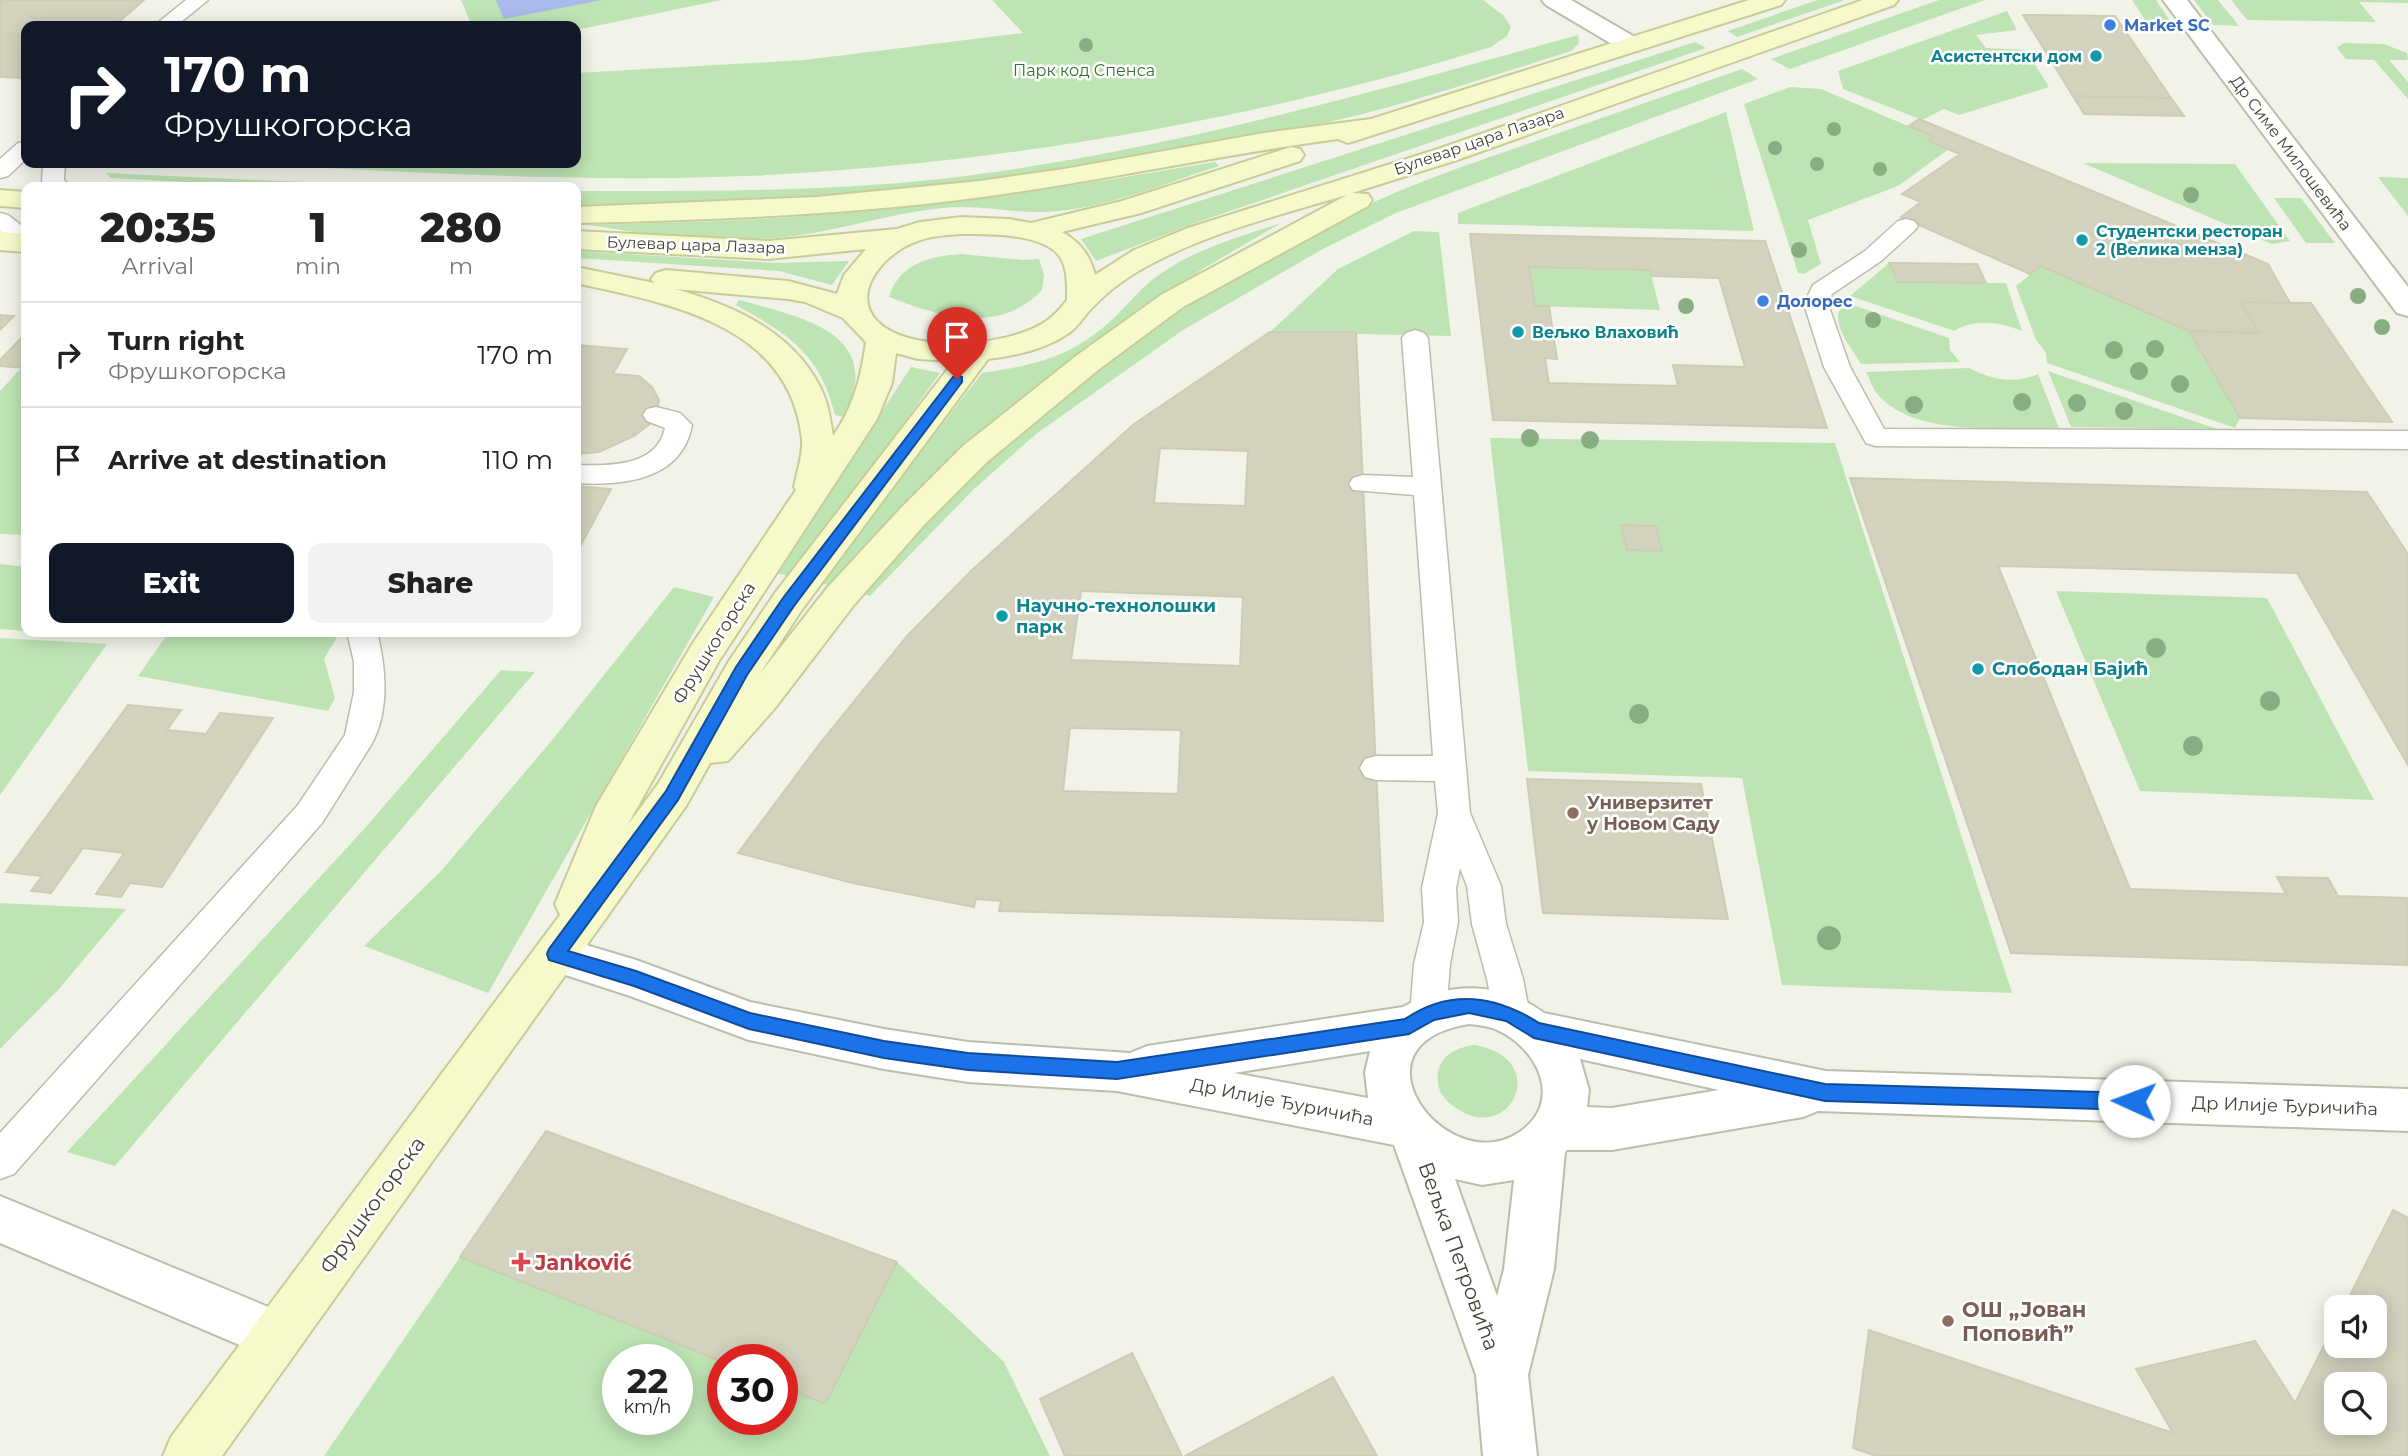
<!DOCTYPE html>
<meta charset="utf-8">
<style>
body{margin:0;font-family:Montserrat,sans-serif;background:#f2f2f2;color:#222;height:100vh;display:flex;flex-direction:column;font-size:26px;white-space:nowrap}
*{box-sizing:border-box;margin:0}
p{font-size:23px;color:#767676}
.icon{flex:none;width:38px;height:38px;fill:none;stroke:currentColor;stroke-width:2;stroke-linecap:round;stroke-linejoin:round}
.map{position:relative;flex:1;overflow:hidden}
.sheet{position:absolute;left:21px;top:182px;width:560px;height:455px;display:flex;flex-direction:column;background:#fff;border-radius:14px;box-shadow:0 4px 18px #0003}
.sheet>*{flex:none}
.top-card{position:absolute;left:21px;top:21px;width:560px;height:147px;border-radius:14px;box-shadow:0 4px 18px #0003;background:#111827;color:#fff;overflow:hidden}
.fabs{position:absolute;left:2324px;top:1295px;display:grid;gap:14px}
.fabs a{display:grid;place-items:center;width:63px;height:63px;border-radius:14px;background:#fff;box-shadow:0 4px 18px #0003;font-size:35px}
.speed{position:absolute;left:602px;top:1344px;display:flex;gap:14px;font-size:35px;font-weight:700;text-align:center}
.speed>*{display:grid;place-content:center;width:91px;height:91px;border-radius:50%;background:#fff;box-shadow:0 4px 18px #0003;line-height:1}
.speed small{font-size:18px;font-weight:400}
.speed .limit{border:10px solid #d22;background:#fff;color:#111}
.pin{position:absolute;display:grid;place-items:center;width:60px;height:60px;color:#fff;margin:-72px -30px;border-radius:50% 50% 50% 0;rotate:-45deg;box-shadow:0 0 7px #0007}
.pin .icon{rotate:45deg}
.me{position:absolute;width:77px;margin:-38px;rotate:272deg;stroke-linejoin:round;filter:drop-shadow(0 0 5px #0008)}
.turn{display:flex;align-items:center;gap:24px;height:147px;padding:0 28px;font-size:32px}
.turn .icon{width:91px;height:91px;stroke-width:2.5}
.turn b{display:block;font-size:49px;line-height:60px}
.eta{display:flex;justify-content:space-evenly;align-items:center;height:119px;text-align:center}
.eta b{font-size:42px;font-weight:800;line-height:49px}
.cta{display:flex;gap:14px;margin-top:auto;padding:14px 28px}
.cta a{flex:1;height:80px;border-radius:14px;background:#111827;color:#fff;font-size:28px;font-weight:800;line-height:80px;text-align:center}
.cta a+a{background:#f2f2f2;color:#222}
ul{padding:0;list-style:none}
li{display:flex;align-items:center;gap:21px;height:105px;padding:0 28px;border-top:2px solid #e0e0e0}
li div{flex:1}
li b{display:block;font-size:26px}
li em{font-style:normal}
.map>svg:first-child{display:block}
.green{fill:#bee4b4;fill-rule:evenodd}
.water{fill:#a9baeb}
.building{fill:#d3d2be;stroke:#ceccb2;stroke-width:2;fill-rule:evenodd}
.lines{fill:none;stroke-linecap:round;stroke-linejoin:round}
.lane-casing{stroke:#bdbdab;stroke-width:3}
.street-casing{stroke:#bdbdab;stroke-width:4}
.secondary-casing{stroke:#c8cc98;stroke-width:4}
.lane{fill:#fff;fill-rule:evenodd}
.street{fill:#fff;fill-rule:evenodd}
.secondary{fill:#f6faca;fill-rule:evenodd}
.tree{fill:#88ad82}
.route{fill:#1a73e8;stroke:#114b97;stroke-width:2}
.shop-dot{fill:#3f7fe0;stroke:#fff;stroke-width:2.5}
.culture-dot{fill:#0f9aa8;stroke:#fff;stroke-width:2.5}
.education-dot{fill:#8d6e63;stroke:#fff;stroke-width:2.5}
.health-dot{fill:#e0444e;stroke:#fff;stroke-width:2.5}
.labels{text-anchor:middle;dominant-baseline:central;stroke-width:5;stroke-linejoin:round;paint-order:stroke}
.far-shop-label{font-size:16px;font-weight:bold;fill:#366cbe;stroke:#fff;text-anchor:start}
.far-culture-label{font-size:16px;font-weight:bold;fill:#0d838f;stroke:#fff;text-anchor:start}
.far-park-label{font-size:16px;fill:#32732f;stroke:#fff}
.far-street-label{font-size:16px;fill:#454437;stroke:#fff}
.culture-label{font-size:18px;font-weight:bold;fill:#0d838f;stroke:#fff;text-anchor:start}
.street-label{font-size:18px;fill:#454437;stroke:#fff}
.education-label{font-size:18px;font-weight:bold;fill:#785e54;stroke:#fff;text-anchor:start}
.near-street-label{font-size:21px;fill:#454437;stroke:#fff}
.near-health-label{font-size:21px;font-weight:bold;fill:#be3a42;stroke:#fff;text-anchor:start}
.near-education-label{font-size:21px;font-weight:bold;fill:#785e54;stroke:#fff;text-anchor:start}
</style>
<div class="map">
<svg width="2408" height="1456" viewBox="0 0 2408 1456">
<rect width="100%" height="100%" fill="#f2f3e8"/>
<path class="green" d="M461,0H722L576,30V26H472Z
M992,0H1483L1503,15L1511,27L1507,36L1491,47C1272,115 1044,156 816,172C623,186 430,173 237,163H576V73L804,60L1023,33Z
M1817,0H1845L1737,37L1728,31Z
M1939,0H1985L1790,69L1771,59Z
M2132,0H2156L2172,24H2148Z
M2194,0H2218L2239,26L2213,25Z
M2231,0H2408V3L2359,2L2376,22L2247,20Z
M2007,11L2017,30L1976,35L1986,48L2026,50L2049,87L1959,115L1944,109L1922,120L1843,89L1838,71Z
M1578,35L1579,43L1571,51C1511,70 1450,90 1389,107C1309,129 1227,143 1145,157C956,188 767,204 576,209V191C697,191 819,192 940,179C1157,154 1368,93 1578,35Z
M1695,42L1706,48L1201,221L1096,261L1081,239Z
M2344,43L2384,44L2407,53L2408,60H2389L2408,82V99L2374,60L2346,59L2337,48Z
M1742,69L1758,79L1396,213L1321,250L1183,330L1036,434L973,490L870,596L861,593C903,546 945,498 992,455C1105,355 1238,266 1374,202C1426,178 1479,161 1533,142C1603,118 1672,93 1742,69Z
M1790,87L1821,89L1934,137L1929,141L1949,149L1898,186L1808,220L1821,264L1804,274L1798,273L1744,104Z
M1726,112L1754,231L1458,224V213Z
M1215,162L1219,166C1162,184 1104,210 1044,212C1010,213 977,204 943,208C890,213 839,231 786,237C726,244 649,235 589,225C651,223 713,222 774,218C922,209 1069,187 1215,162Z
M2083,163L2235,164L2290,241L2272,244Z
M106,173L410,187H281L111,178Z
M2378,177L2408,178V216Z
M2274,198H2301L2335,243H2306Z
M1281,223L1201,270L1127,322L990,427L921,488L829,585L819,583L982,373C1040,364 1073,357 1117,315C1132,300 1144,284 1163,272C1199,248 1241,236 1281,223Z
M1414,231L1439,232L1451,336L1270,332L1338,269Z
M576,251L776,263L849,261L832,285L779,271L576,258Z
M961,254L1023,260L1039,259L1044,275L1042,290C999,335 940,317 889,297C899,264 929,256 961,254Z
M1889,263L1898,282L2006,283L2022,331C2000,322 1975,318 1954,331L1850,296Z
M2041,266L2189,331L2240,418L2235,428L2047,363L2046,353L2036,340L2016,286Z
M1529,267L1650,270L1660,310L1535,306Z
M739,300C800,317 887,332 844,417L835,415C820,353 788,334 736,305Z
M1844,302L1949,338L1950,350L1960,362L1861,364C1851,346 1827,322 1844,302Z
M911,367L940,373L793,577L776,573Z
M1969,368C1990,379 2015,385 2038,374L2059,428C2008,427 1917,438 1879,396C1873,390 1870,379 1866,372Z
M20,369L26,370V535L0,534V391Z
M2048,371L2217,429L2071,427Z
M1490,438L1835,443L2012,993L1782,985L1742,778L1528,771Z
M0,564L26,567V631L0,629Z
M674,587L714,597L488,993L364,946L441,871L553,739Z
M2056,591L2267,598L2374,800L2140,791Z
M169,632H340L324,659L335,698L328,711L138,676Z
M0,638L107,644L0,795Z
M501,670L535,672L115,1166L67,1152L365,828Z
M0,903L126,909L59,989L0,1049Z
M1475,1045C1553,1059 1510,1146 1456,1108C1448,1103 1442,1097 1439,1088C1432,1061 1451,1048 1475,1045Z
M460,1257L723,1362V1419H782V1386L825,1403L897,1262L1004,1362L1050,1456H324ZM618,1360H677V1419H618Z"/>
<path class="water" d="M496,0H602L504,19Z"/>
<path class="building" d="M0,0H144L114,26H26V78L0,77Z
M2023,15L2115,16L2171,98L2073,96Z
M548,20L552,26H515Z
M2073,96L2171,98L2184,116L2084,114Z
M1919,119L2268,264L2290,303L2240,302L2260,333L2189,331L2041,266L2030,274L1901,217L1921,202L1902,194L1960,154L1928,141L1934,137L1909,126Z
M1470,234L1765,241L1827,428L1493,420ZM1529,267L1650,270L1652,276L1719,278L1745,367L1673,365L1678,386L1549,383L1545,358L1557,359L1549,306H1535Z
M1889,263L1977,264L1986,283L1898,282Z
M2240,302L2311,303L2392,422L2240,418L2189,331L2260,333Z
M0,315L14,316L0,330Z
M1270,332H1356L1383,921L999,911L1001,901L976,899L974,907L853,883L738,853L821,742L908,635L972,570L1134,424ZM1160,448L1248,451L1245,506L1154,503ZM1081,591L1243,597L1240,666L1071,660ZM1070,728L1181,730L1178,794L1063,791Z
M26,333V368L0,366V360Z
M576,345L627,349L613,374L639,376L652,387L659,400L656,415L650,424L634,436L599,452L576,454Z
M1850,478L2367,492L2408,554V765L2297,573L1998,566L2130,889L2286,894L2277,877L2328,878L2338,896L2408,898V965L2011,953Z
M576,486L611,489L576,554Z
M1621,525L1656,526L1662,551L1627,550Z
M128,705L181,710L167,730L206,734L220,713L273,718L162,887L130,883L121,897L96,894L124,853L83,848L51,893L31,891L42,876L6,872Z
M1527,779L1701,784L1728,919L1543,913Z
M546,1131L897,1262L825,1404L782,1386V1360H723V1362L460,1257Z
M2393,1210L2408,1218V1456H1876L1853,1448L1869,1330L2173,1433L2136,1369L2255,1341L2295,1403L2336,1322V1346H2375V1307H2344ZM2336,1384H2375V1423H2336Z
M1132,1353L1182,1456H1065L1040,1399Z
M1333,1377L1377,1456H1185Z"/>
<g class="lines">
<g class="lane-casing">
<path id="lane" d="M186,0H208L176,26H154Z
M26,142V159L8,176L0,178V159L18,143Z
M43,163H65L64,180L70,187H45L42,183Z
M0,213L8,215L26,229V247L18,245L0,231Z
M1906,219L1914,221L1918,226L1914,231L1881,261L1832,294L1828,304L1850,367L1884,429L2408,431V449L1875,446L1866,443L1824,367L1804,304L1813,285L1865,251L1898,221Z
M1415,330L1424,333L1428,338L1470,813L1501,886L1506,924L1523,979L1530,1016L1525,1027L1512,1032L1499,1027L1494,1016L1487,979L1472,924L1467,886L1460,868L1456,888L1458,922L1450,964L1446,1014L1441,1025L1428,1030L1415,1025L1410,1014L1414,964L1424,922L1422,888L1438,813L1435,781L1376,780L1365,777L1360,768L1365,759L1376,756H1433L1414,495L1353,490L1349,484L1353,478L1363,475L1413,477L1402,338L1406,333Z
M656,407L680,413L692,425C682,480 623,486 576,483V465C609,466 657,467 665,428L647,421L643,415L647,409Z
M347,632H377C386,667 390,712 371,745L322,823L14,1174L0,1179V1133L298,805L345,735L354,692V662Z"/>
</g>
<g class="street-casing">
<path id="street" d="M1542,0H1571L1640,40L1643,45L1640,50L1631,52L1622,50L1546,5Z
M2163,0H2187L2408,287V316L2397,313Z
M556,936L636,960L750,1002L884,1029L968,1042L1130,1053L1147,1046L1403,1007C1448,981 1501,981 1544,1013L1826,1071L2408,1089V1131L1818,1111L1803,1117L1612,1150H1567L1565,1152L1554,1269L1528,1375L1537,1456H1483L1476,1375L1394,1145L1117,1091L968,1082L884,1069L749,1040L630,996L541,967L534,954L541,941ZM1469,1024C1478,1025 1487,1026 1495,1029C1538,1047 1565,1103 1518,1133C1447,1179 1343,1044 1469,1024ZM1370,1051L1365,1072L1368,1098L1234,1073ZM1580,1059L1719,1090L1612,1108L1587,1107L1589,1090ZM1455,1179L1482,1185L1514,1180L1504,1269L1497,1296Z
M0,1196L295,1318L302,1336L295,1354L277,1361L0,1243Z"/>
</g>
<g class="secondary-casing">
<path id="secondary" d="M1749,0H1785L1781,5L1348,143L1338,139C1219,155 1101,181 982,197C848,215 711,220 576,223V207L817,197L980,181L1064,169L1264,133L1371,119Z
M1863,0H1898L1894,5L1457,160L1352,193L1368,194L1372,200L1368,206L1183,307L1098,370L987,462L925,524L853,606L775,708L728,761L710,763L686,806L222,1456H163L171,1437L560,915L555,904L596,806L693,643L796,490L794,487C797,472 803,455 802,439C789,323 669,304 576,283V267L654,283L651,279L656,273L666,270L788,281L837,294L844,275L866,249L768,259L576,249V231L768,241L897,229L920,222L962,217L1009,219L1031,223L1122,201L1291,147L1300,149L1304,155L1300,161L1141,213L1062,232C1080,242 1090,255 1095,275L1134,250L1188,228L1438,149ZM1347,195L1161,295L1076,356L963,446L901,508L827,588L759,675L801,611L988,359C1015,356 1046,349 1069,333C1079,326 1085,314 1094,306C1111,288 1133,273 1155,262C1214,231 1283,214 1347,195ZM962,234C988,234 1044,233 1060,257C1068,269 1067,286 1067,300C1061,308 1054,316 1045,322C1008,346 921,353 884,327C845,299 882,254 915,242C930,236 946,235 962,234ZM675,289L788,299L805,302L843,318L866,342C861,377 854,406 833,436C831,423 829,410 825,398C800,335 736,306 675,289ZM896,353L918,359L954,361L775,593L729,661L658,784L627,826L719,661L877,419L892,383Z
M0,190L26,192V208L0,206Z
M0,232L26,234V252L0,250Z"/>
</g>
<use href="#lane" class="lane"/>
<use href="#street" class="street"/>
<use href="#secondary" class="secondary"/>
</g>
<g class="tree">
<circle cx="1086" cy="45" r="7"/>
<circle cx="1834" cy="129" r="7"/>
<circle cx="1775" cy="148" r="7"/>
<circle cx="1817" cy="164" r="7"/>
<circle cx="1880" cy="169" r="7"/>
<circle cx="2191" cy="195" r="8"/>
<circle cx="1799" cy="250" r="8"/>
<circle cx="2358" cy="296" r="8"/>
<circle cx="1686" cy="306" r="8"/>
<circle cx="1873" cy="320" r="8"/>
<circle cx="2382" cy="327" r="8"/>
<circle cx="2155" cy="349" r="9"/>
<circle cx="2114" cy="350" r="9"/>
<circle cx="2139" cy="371" r="9"/>
<circle cx="2180" cy="384" r="9"/>
<circle cx="2022" cy="402" r="9"/>
<circle cx="2077" cy="403" r="9"/>
<circle cx="1914" cy="405" r="9"/>
<circle cx="2124" cy="411" r="9"/>
<circle cx="1530" cy="438" r="9"/>
<circle cx="1590" cy="440" r="9"/>
<circle cx="2156" cy="648" r="10"/>
<circle cx="2270" cy="701" r="10"/>
<circle cx="1639" cy="714" r="10"/>
<circle cx="2193" cy="746" r="10"/>
<circle cx="1829" cy="938" r="12"/>
</g>
<path class="route" d="M957,375L962,377V382L794,606L747,675L678,800L568,951L636,971L750,1013L884,1041L968,1053L1117,1062L1405,1019C1449,989 1495,995 1539,1023L1825,1084L2134,1093L2141,1095L2143,1101L2141,1107L2134,1110L1825,1101L1534,1038L1506,1021L1469,1013L1434,1020L1409,1034L1117,1079L968,1070L884,1058L749,1029L634,986L549,960L547,954L549,949L666,791L736,667L783,598L953,377Z"/>
<g class="shop-dot">
<circle cx="2110" cy="25" r="7"/>
<circle cx="1763" cy="301" r="7"/>
</g>
<g class="culture-dot">
<circle cx="2096" cy="56" r="7"/>
<circle cx="2082" cy="240" r="7"/>
<circle cx="1518" cy="332" r="7"/>
<circle cx="1002" cy="616" r="7"/>
<circle cx="1978" cy="669" r="7"/>
</g>
<g class="education-dot">
<circle cx="1573" cy="813" r="7"/>
<circle cx="1948" cy="1321" r="7"/>
</g>
<path class="health-dot" d="M517.5 1251.5h7v7h7v7h-7v7h-7v-7h-7v-7h7z"/>
<g class="labels">
<g class="far-shop-label">
<text x="2124" y="25">Market SC</text>
<text x="1777" y="301">Долорес</text>
</g>
<g class="far-culture-label">
<text x="2082" y="56" text-anchor="end">Асистентски дом</text>
<text x="2096" y="231">Студентски ресторан<tspan x="2096" dy="18">2 (Велика менза)</tspan></text>
<text x="1532" y="332">Вељко Влаховић</text>
</g>
<g class="far-park-label">
<text x="1084" y="70">Парк код Спенса</text>
</g>
<g class="far-street-label">
<text transform="translate(1479 141) rotate(-19)">Булевар цара Лазара</text>
<text transform="translate(2291 153) rotate(53)">Др Симе Милошевића</text>
<text transform="translate(696 245) rotate(2)">Булевар цара Лазара</text>
</g>
<g class="culture-label">
<text x="1016" y="606">Научно-технолошки<tspan x="1016" dy="21">парк</tspan></text>
<text x="1992" y="669">Слободан Бајић</text>
</g>
<g class="street-label">
<text transform="translate(714 643) rotate(-58)">Фрушкогорска</text>
<text transform="translate(1282 1102) rotate(11)">Др Илије Ђуричића</text>
<text transform="translate(2285 1106) rotate(2)">Др Илије Ђуричића</text>
</g>
<g class="education-label">
<text x="1587" y="803">Универзитет<tspan x="1587" dy="21">у Новом Саду</tspan></text>
</g>
<g class="near-street-label">
<text transform="translate(372 1205) rotate(-54)">Фрушкогорска</text>
<text transform="translate(1459 1256) rotate(70)">Вељка Петровића</text>
</g>
<g class="near-health-label">
<text x="535" y="1262">Janković</text>
</g>
<g class="near-education-label">
<text x="1962" y="1309">ОШ „Јован<tspan x="1962" dy="24">Поповић”</tspan></text>
</g>
</g>
</svg>
<div class="fabs">
<a><svg class="icon" aria-label="sound" viewBox="0 0 24 24"><path d="M4 9h4l5-4v14l-5-4H4zM17 9q2 3 0 6"/></svg></a>
<a><svg class="icon" aria-label="search" viewBox="0 0 24 24"><circle cx="10" cy="10" r="6"/><path d="M15 15l6 6"/></svg></a>
</div>
<div class="speed"><div>22<small>km/h</small></div><div class="limit">30</div></div>
<div class="pin" style="left:957px;top:379px;background:#d93025"><svg class="icon" aria-label="arrive" viewBox="0 0 24 24"><path d="M6 21V4h12l-3 4 3 4H6"/></svg></div>
<svg class="me" style="left:2134px;top:1101px" viewBox="-20 -20 40 40"><circle r="19" fill="#fff"/><path d="M0-13L10 11 0 6-10 11z" fill="#1a73e8"/></svg>
<div class="top-card">
<div class="turn"><svg class="icon" aria-label="right" viewBox="0 0 24 24"><path d="M7 20v-9h11M14 6l5 5-5 5"/></svg><div><b>170 m</b>Фрушкогорска</div></div>
</div>
<section class="sheet">
<div class="eta">
<div><b>20:35</b><p>Arrival</p></div>
<div><b>1</b><p>min</p></div>
<div><b>280</b><p>m</p></div>
</div>
<ul>
<li><svg class="icon" aria-label="right" viewBox="0 0 24 24"><path d="M7 20v-9h11M14 6l5 5-5 5"/></svg><div><b>Turn right</b><p>Фрушкогорска</p></div><em>170 m</em></li>
<li><svg class="icon" aria-label="arrive" viewBox="0 0 24 24"><path d="M6 21V4h12l-3 4 3 4H6"/></svg><div><b>Arrive at destination</b></div><em>110 m</em></li>
</ul>
<div class="cta"><a>Exit</a><a>Share</a></div>
</section>
</div>
